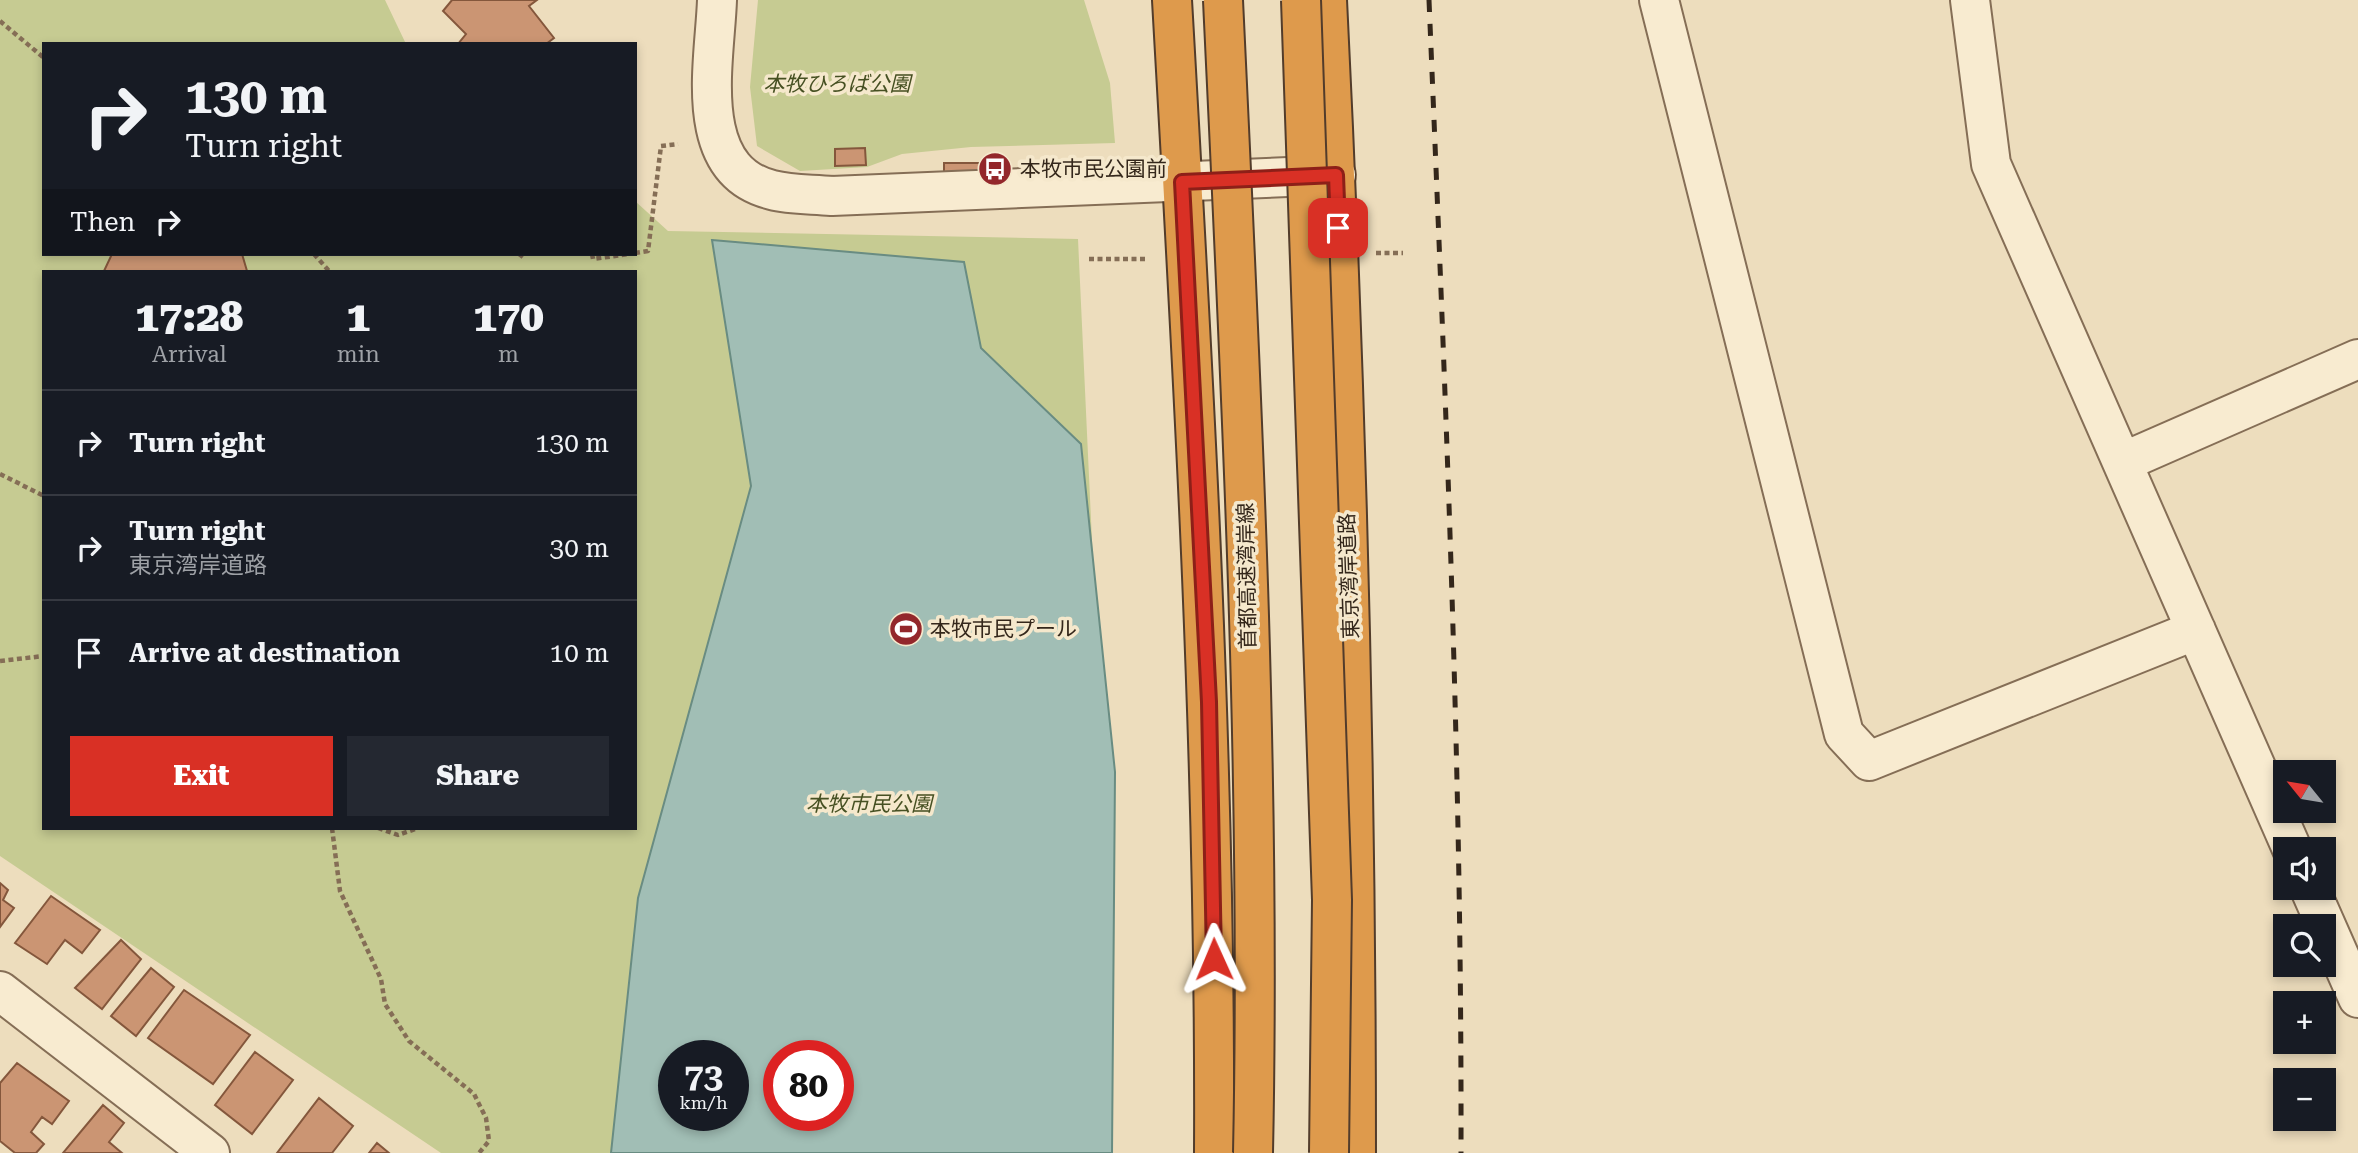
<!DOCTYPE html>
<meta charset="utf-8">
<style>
body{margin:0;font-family:"Roboto Serif","Noto Sans JP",serif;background:#242831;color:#f1f3f6;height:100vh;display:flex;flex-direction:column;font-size:26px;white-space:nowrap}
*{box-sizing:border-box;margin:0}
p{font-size:23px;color:#9ea1a6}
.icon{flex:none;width:38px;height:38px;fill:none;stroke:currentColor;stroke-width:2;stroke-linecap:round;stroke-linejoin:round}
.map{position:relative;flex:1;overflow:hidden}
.details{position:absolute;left:42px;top:270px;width:595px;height:560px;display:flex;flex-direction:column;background:#171b24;border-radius:0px;box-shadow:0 4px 10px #0003}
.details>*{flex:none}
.banner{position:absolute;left:42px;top:42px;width:595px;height:214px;border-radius:0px;box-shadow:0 4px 10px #0003;background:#171b24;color:#f1f3f6;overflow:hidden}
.needle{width:46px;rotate:300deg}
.tools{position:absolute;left:2273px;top:760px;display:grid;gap:14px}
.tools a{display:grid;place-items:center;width:63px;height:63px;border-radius:0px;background:#171b24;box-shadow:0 4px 10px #0003;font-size:35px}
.speed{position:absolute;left:658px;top:1040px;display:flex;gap:14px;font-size:35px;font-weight:700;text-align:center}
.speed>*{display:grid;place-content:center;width:91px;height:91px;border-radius:50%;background:#171b24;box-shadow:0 4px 10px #0003;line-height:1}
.speed small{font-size:18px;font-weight:400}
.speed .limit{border:10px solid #d22;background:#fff;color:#111}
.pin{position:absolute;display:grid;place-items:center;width:60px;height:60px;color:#fff;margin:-30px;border-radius:14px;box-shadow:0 4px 10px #0006}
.me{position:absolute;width:77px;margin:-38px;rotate:359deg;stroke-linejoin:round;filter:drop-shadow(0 0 5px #0008)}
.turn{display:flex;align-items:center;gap:24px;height:147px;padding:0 28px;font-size:32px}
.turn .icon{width:91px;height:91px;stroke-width:2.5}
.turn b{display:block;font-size:49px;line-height:60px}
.then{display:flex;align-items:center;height:66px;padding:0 28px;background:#0003;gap:14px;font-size:26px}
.eta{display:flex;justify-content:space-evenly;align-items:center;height:119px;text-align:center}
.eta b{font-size:42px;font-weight:800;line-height:49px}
.primary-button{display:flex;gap:14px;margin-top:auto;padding:14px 28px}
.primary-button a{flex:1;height:80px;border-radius:0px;background:#d93025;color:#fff;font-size:28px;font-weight:800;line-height:80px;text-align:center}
.primary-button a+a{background:#242831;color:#f1f3f6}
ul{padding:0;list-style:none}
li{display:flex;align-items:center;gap:21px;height:105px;padding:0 28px;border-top:2px solid #363941}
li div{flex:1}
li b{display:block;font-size:26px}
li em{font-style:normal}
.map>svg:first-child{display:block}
.green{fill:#c6cb92;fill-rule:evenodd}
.water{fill:#a1beb5;stroke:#698c82;stroke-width:2;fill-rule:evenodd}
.building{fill:#cb9573;stroke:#84573c;stroke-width:2}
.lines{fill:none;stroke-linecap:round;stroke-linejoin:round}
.minor-casing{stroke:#856e56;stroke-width:42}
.highway-casing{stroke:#523c2b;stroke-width:42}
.path{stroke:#856e56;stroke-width:4.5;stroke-dasharray:5 3.5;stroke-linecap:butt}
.minor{stroke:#f8ebd0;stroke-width:38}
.highway{stroke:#de9a4c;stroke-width:38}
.rail{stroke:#34271b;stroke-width:5;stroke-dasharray:12 12;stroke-linecap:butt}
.highway-bridge-casing{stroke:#523c2b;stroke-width:42;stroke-linecap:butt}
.highway-bridge{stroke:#de9a4c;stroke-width:38}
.route-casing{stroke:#8d1f18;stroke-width:18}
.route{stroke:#d93025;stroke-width:12}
.labels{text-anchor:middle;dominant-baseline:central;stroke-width:7;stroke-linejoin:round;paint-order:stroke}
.park-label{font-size:21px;font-style:italic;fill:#465022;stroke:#f5e8cc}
.poi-label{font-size:21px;fill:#34271b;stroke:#f5e8cc;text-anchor:start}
.street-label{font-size:21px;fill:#34271b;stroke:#f5e8cc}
</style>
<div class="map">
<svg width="2358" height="1153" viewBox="0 0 2358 1153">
<rect width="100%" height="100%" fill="#edddbd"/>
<path class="green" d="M0,0H385L406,44H44V254H635V201L668,231L1078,239L1104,800L1096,1153H441L0,856ZM44,271H635V828H44ZM674,1055H733V1115H674ZM779,1055H838V1115H779Z
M758,0H1084L1110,83L1115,143L971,147L902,154L867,167L800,171L757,146L750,87Z"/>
<path class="water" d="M712,240L964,262L981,348L1081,444L1115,772L1112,1153H611L638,898L751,486ZM674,1055H733V1115H674ZM779,1055H838V1115H779Z"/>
<path class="building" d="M452,0H537L529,6L554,38L546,44H458L466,34L443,11Z
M865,148L866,165L835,166V149Z
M944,163H999L998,173L944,174Z
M112,254H242L247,271H104Z
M0,883L8,890L3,900L14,908L0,927Z
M51,896L100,930L82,953L65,940L47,964L15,943Z
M121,940L141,959L102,1009L75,988Z
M151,968L174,987L136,1036L111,1016Z
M184,990L250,1035L213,1084L148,1038Z
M255,1052L293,1080L252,1134L215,1105Z
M17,1063L69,1101L52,1124L42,1117L31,1132L44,1144L36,1153H15L0,1141V1083Z
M319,1098L353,1126L332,1153H277Z
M103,1105L124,1123L109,1142L122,1153H63Z
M377,1143L389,1153H369Z"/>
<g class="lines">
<g class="minor-casing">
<path id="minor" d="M717,0C715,61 690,170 772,190C791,195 812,194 832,196L1336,175
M1659,0L1844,734L1869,761L2196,630
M1970,0L1991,164L2292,849
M2123,462L2358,359
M2309,887L2358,998
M0,991L210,1153"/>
</g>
<g class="highway-casing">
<path id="highway" d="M1172,0C1194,384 1216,768 1214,1153
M1327,0C1346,384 1356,768 1356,1153"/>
</g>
<path class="path" d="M0,21L44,58
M635,253L648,251L661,146L678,144
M1376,253H1403
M314,254L329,271
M519,254L523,257L524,254
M592,254L593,259L629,254
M1089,259H1147
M0,474L44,496
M0,661L44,656
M332,828L340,891L381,979L385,1004L409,1041L474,1094L486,1118L489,1141L479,1153
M378,828L398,835L418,828"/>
<use href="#minor" class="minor"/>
<use href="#highway" class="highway"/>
<path class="rail" d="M1429,0C1445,384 1462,768 1461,1153"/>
<g class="highway-bridge-casing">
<path id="highway-bridge" d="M1223,0C1241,384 1261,769 1253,1153
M1301,0L1332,900L1329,1153"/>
</g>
<use href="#highway-bridge" class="highway-bridge"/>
</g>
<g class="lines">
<g class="route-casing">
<path id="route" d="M1214,959L1209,702L1182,182L1336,175L1338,228"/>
</g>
<use href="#route" class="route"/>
</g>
<defs>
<g id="bus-disc" transform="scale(1.75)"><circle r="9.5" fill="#93272b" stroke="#f5e8cc"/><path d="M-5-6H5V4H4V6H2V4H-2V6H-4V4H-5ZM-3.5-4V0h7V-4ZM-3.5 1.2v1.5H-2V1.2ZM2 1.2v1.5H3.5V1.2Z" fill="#fff"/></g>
<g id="stadium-disc" transform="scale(1.75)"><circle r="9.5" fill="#93272b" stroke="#f5e8cc"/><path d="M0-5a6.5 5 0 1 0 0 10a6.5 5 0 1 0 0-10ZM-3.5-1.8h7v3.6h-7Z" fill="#fff"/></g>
</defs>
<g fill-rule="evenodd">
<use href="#bus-disc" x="995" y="169"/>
<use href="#stadium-disc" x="906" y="629"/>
</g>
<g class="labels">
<g class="park-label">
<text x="837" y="84">本牧ひろば公園</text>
<text x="869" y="804">本牧市民公園</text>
</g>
<g class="poi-label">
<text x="1020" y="169">本牧市民公園前</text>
<text x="930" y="629">本牧市民プール</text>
</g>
<g class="street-label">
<text transform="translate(1247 576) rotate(-91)">首都高速湾岸線</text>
<text transform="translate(1349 576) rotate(-92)">東京湾岸道路</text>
</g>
</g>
</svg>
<div class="tools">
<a><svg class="needle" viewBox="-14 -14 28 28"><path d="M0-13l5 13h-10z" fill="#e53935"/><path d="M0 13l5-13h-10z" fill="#9ea1a6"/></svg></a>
<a><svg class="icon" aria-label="sound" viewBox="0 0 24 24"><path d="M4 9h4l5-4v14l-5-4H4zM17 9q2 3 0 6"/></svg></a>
<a><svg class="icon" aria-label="search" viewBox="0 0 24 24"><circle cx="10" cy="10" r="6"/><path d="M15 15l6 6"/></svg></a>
<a>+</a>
<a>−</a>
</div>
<div class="speed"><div>73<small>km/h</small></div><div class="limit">80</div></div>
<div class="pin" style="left:1338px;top:228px;background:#d93025"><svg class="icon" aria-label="arrive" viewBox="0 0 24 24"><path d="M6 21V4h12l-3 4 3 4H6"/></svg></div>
<svg class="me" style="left:1214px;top:959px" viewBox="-20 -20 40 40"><path d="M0-17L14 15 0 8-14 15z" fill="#d93025" stroke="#fff" stroke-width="4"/></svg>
<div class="banner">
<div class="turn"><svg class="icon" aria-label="right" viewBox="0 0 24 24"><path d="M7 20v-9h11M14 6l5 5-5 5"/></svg><div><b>130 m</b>Turn right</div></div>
<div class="then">Then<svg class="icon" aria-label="right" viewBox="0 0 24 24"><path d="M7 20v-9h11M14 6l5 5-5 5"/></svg></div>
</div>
<section class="details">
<div class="eta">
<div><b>17:28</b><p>Arrival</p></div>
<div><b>1</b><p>min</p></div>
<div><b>170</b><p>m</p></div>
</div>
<ul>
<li><svg class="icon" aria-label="right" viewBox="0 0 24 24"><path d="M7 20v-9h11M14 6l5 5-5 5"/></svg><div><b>Turn right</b></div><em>130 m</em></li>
<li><svg class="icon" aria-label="right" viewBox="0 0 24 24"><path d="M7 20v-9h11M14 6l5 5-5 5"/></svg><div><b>Turn right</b><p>東京湾岸道路</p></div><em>30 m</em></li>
<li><svg class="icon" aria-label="arrive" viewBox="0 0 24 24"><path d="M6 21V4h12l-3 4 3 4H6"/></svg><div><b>Arrive at destination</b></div><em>10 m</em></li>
</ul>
<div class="primary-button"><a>Exit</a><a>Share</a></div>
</section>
</div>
